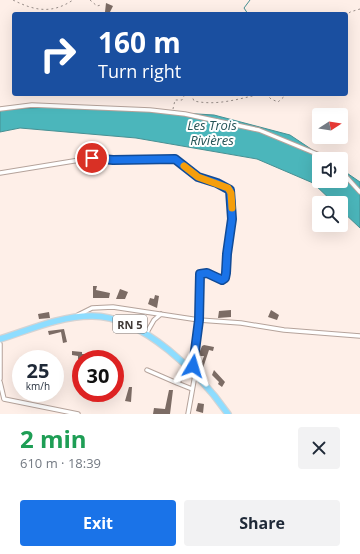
<!DOCTYPE html>
<meta charset="utf-8">
<style>
body{margin:0;font-family:"Open Sans",sans-serif;background:#f2f2f3;color:#1f2937;height:100vh;display:flex;flex-direction:column;font-size:15px;white-space:nowrap}
*{box-sizing:border-box;margin:0}
p{font-size:13px;color:#747a83}
.icon{flex:none;width:22px;height:22px;fill:none;stroke:currentColor;stroke-width:2;stroke-linecap:round;stroke-linejoin:round}
.map{position:relative;height:414px;overflow:hidden}
.sheet{display:flex;flex-direction:column;background:#fff;flex:1}
.sheet>*{flex:none}
.hud{position:absolute;left:12px;top:12px;width:336px;height:84px;border-radius:4px;box-shadow:0 4px 16px #0002;background:#1a4fa0;color:#fff;overflow:hidden}
.needle{width:26px;rotate:78deg}
.fabs{position:absolute;left:312px;top:108px;display:grid;gap:8px}
.fabs a{display:grid;place-items:center;width:36px;height:36px;border-radius:4px;background:#fff;box-shadow:0 4px 16px #0002;font-size:20px}
.speed{position:absolute;left:12px;top:350px;display:flex;gap:8px;font-size:20px;font-weight:700;text-align:center}
.speed>*{display:grid;place-content:center;width:52px;height:52px;border-radius:50%;background:#fff;box-shadow:0 4px 16px #0002;line-height:1}
.speed small{font-size:10px;font-weight:400}
.speed .limit{border:6px solid #d22;background:#fff;color:#111}
.pin{position:absolute;display:grid;place-items:center;width:34px;height:34px;color:#fff;margin:-17px;border:2px solid #fff;border-radius:50%;box-shadow:0 1px 4px #0007}
.me{position:absolute;width:44px;margin:-22px;rotate:7deg;stroke-linejoin:round;filter:drop-shadow(0 0 3px #0008)}
.turn{display:flex;align-items:center;gap:14px;height:84px;padding:0 20px;font-size:18px}
.turn .icon{width:52px;height:52px;stroke-width:2.5}
.turn b{display:block;font-size:28px;line-height:34px}
.round{display:grid;place-items:center;flex:none;width:42px;height:42px;border-radius:4px;background:#f2f2f3}
.overview{display:flex;align-items:center;justify-content:space-between;height:68px;padding:0 20px}
h1{font-size:24px;font-weight:700;line-height:30px;color:#1e9e55}
.primary-button{display:flex;gap:8px;margin-top:auto;padding:8px 20px}
.primary-button a{flex:1;height:46px;border-radius:4px;background:#1a73e8;color:#fff;font-size:16px;font-weight:700;line-height:46px;text-align:center}
.primary-button a+a{background:#f2f2f3;color:#1f2937}
.map>svg:first-child{display:block}
.water{fill:#4bb6bb;stroke:#489093}
.lines{fill:none;stroke-linecap:round;stroke-linejoin:round}
.stream{stroke:#489093;stroke-width:1}
.building{fill:#7c6c65}
.street-casing{stroke:#b5a39b;stroke-width:5.5}
.primary-casing{stroke:#d5d3d3;stroke-width:8}
.path{stroke:#998e89;stroke-width:1;stroke-dasharray:2 3;stroke-linecap:butt}
.street{stroke:#fff;stroke-width:3.5}
.primary{stroke:#8eddff;stroke-width:5.5}
.route-casing{stroke:#114b97;stroke-width:10}
.route{stroke:#1a73e8;stroke-width:7}
.slow{stroke:#f59e0b;stroke-width:7}
.labels{text-anchor:middle;dominant-baseline:central;stroke-width:4;stroke-linejoin:round;paint-order:stroke}
.shield{fill:#fff;stroke:#797472;stroke-width:1}
.shield-label{font-size:11px;font-weight:bold;fill:#403936}
.water-label{font-size:13px;font-style:italic;fill:#245355;stroke:#fff}
</style>
<div class="map">
<svg width="360" height="414" viewBox="0 0 360 414">
<rect width="100%" height="100%" fill="#feefe8"/>
<path class="water" d="M66,106L214,115L290,135L326,159H319V181H341V169L360,182V228L341,210V203H334L313,183L257,159L136,138L20,128L0,132V110Z"/>
<g class="lines">
<path class="stream" d="M248,14L244,8L250,0"/>
</g>
<path class="building" d="M106,3L113,6L109,14L105,12Z
M93,286H97L96,290L110,293L109,298H93Z
M120,289L128,292L125,299H116Z
M155,295L159,296L157,308L148,304L150,298L154,299Z
M231,310V317L218,318L219,311Z
M271,310L279,315L277,320L268,317Z
M49,312L50,318L39,319L38,314Z
M64,329L67,342L63,343L61,332L49,335L48,331Z
M204,345L214,347L213,351L209,350L202,371L195,368L196,361L201,364L204,356H198L202,346Z
M72,351L82,352V354H91V359H78V356L72,355Z
M214,370L225,382L222,387L218,384L219,382L212,375Z
M129,387H132L131,402L125,401Z
M169,390H173L170,414H153L154,408L165,409Z
M198,403L204,404L203,413L196,411Z"/>
<g class="lines">
<g class="street-casing">
<path id="street" d="M0,109L32,105L150,110L185,114L259,130L329,159
M341,171L360,192
M0,173L92,158L113,160L171,158L180,163L198,177L228,188C239,200 229,238 227,253C226,261 229,275 222,280L207,273L200,274L199,320L191,371
M78,315L92,308L113,307L199,320L241,323L284,330L360,336
M146,334L154,320L161,314
M0,344V379
M147,370L177,383L189,368
M0,382L4,399L78,414
M177,383L192,389
M188,414L195,375"/>
</g>
<g class="primary-casing">
<path id="primary" d="M0,339C29,330 60,316 91,316C142,315 201,375 228,414"/>
</g>
<path class="path" d="M13,0C35,11 52,14 73,0
M90,0L97,6L101,5
M346,17L350,12L360,9
M191,94L194,101C217,106 238,99 261,94
M266,94L271,99L278,102L287,94
M173,109L175,100H182L185,94"/>
<use href="#street" class="street"/>
<use href="#primary" class="primary"/>
</g>
<g class="lines">
<g class="route-casing">
<path id="route" d="M92,158L113,160L175,159L198,177L217,183L230,190L232,219L227,254L226,273L225,278L222,280L207,273L200,274L199,320L193,366"/>
</g>
<use href="#route" class="route"/>
<path class="slow" d="M184,166L198,177L228,188L231,193L232,208"/>
</g>
<g class="labels">
<rect class="shield" x="113" y="315" width="34" height="18" rx="3"/>
<g class="shield-label">
<text x="130" y="324">RN 5</text>
</g>
<g class="water-label">
<text x="212" y="125">Les Trois<tspan x="212" dy="15">Rivières</tspan></text>
</g>
</g>
</svg>
<div class="fabs">
<a><svg class="needle" viewBox="-14 -14 28 28"><path d="M0-13l5 13h-10z" fill="#e53935"/><path d="M0 13l5-13h-10z" fill="#747a83"/></svg></a>
<a><svg class="icon" aria-label="sound" viewBox="0 0 24 24"><path d="M4 9h4l5-4v14l-5-4H4zM17 9q2 3 0 6"/></svg></a>
<a><svg class="icon" aria-label="search" viewBox="0 0 24 24"><circle cx="10" cy="10" r="6"/><path d="M15 15l6 6"/></svg></a>
</div>
<div class="speed"><div>25<small>km/h</small></div><div class="limit">30</div></div>
<div class="pin" style="left:92px;top:158px;background:#d93025"><svg class="icon" aria-label="arrive" viewBox="0 0 24 24"><path d="M6 21V4h12l-3 4 3 4H6"/></svg></div>
<svg class="me" style="left:193px;top:366px" viewBox="-20 -20 40 40"><path d="M0-17L14 15 0 8-14 15z" fill="#1a73e8" stroke="#fff" stroke-width="4"/></svg>
<div class="hud">
<div class="turn"><svg class="icon" aria-label="right" viewBox="0 0 24 24"><path d="M7 20v-9h11M14 6l5 5-5 5"/></svg><div><b>160 m</b>Turn right</div></div>
</div>
</div>
<section class="sheet">
<div class="overview"><div><h1>2 min</h1><p>610 m · 18:39</p></div><a class="round"><svg class="icon" aria-label="close" viewBox="0 0 24 24"><path d="M6 6l12 12M18 6L6 18"/></svg></a></div>
<div class="primary-button"><a>Exit</a><a>Share</a></div>
</section>
